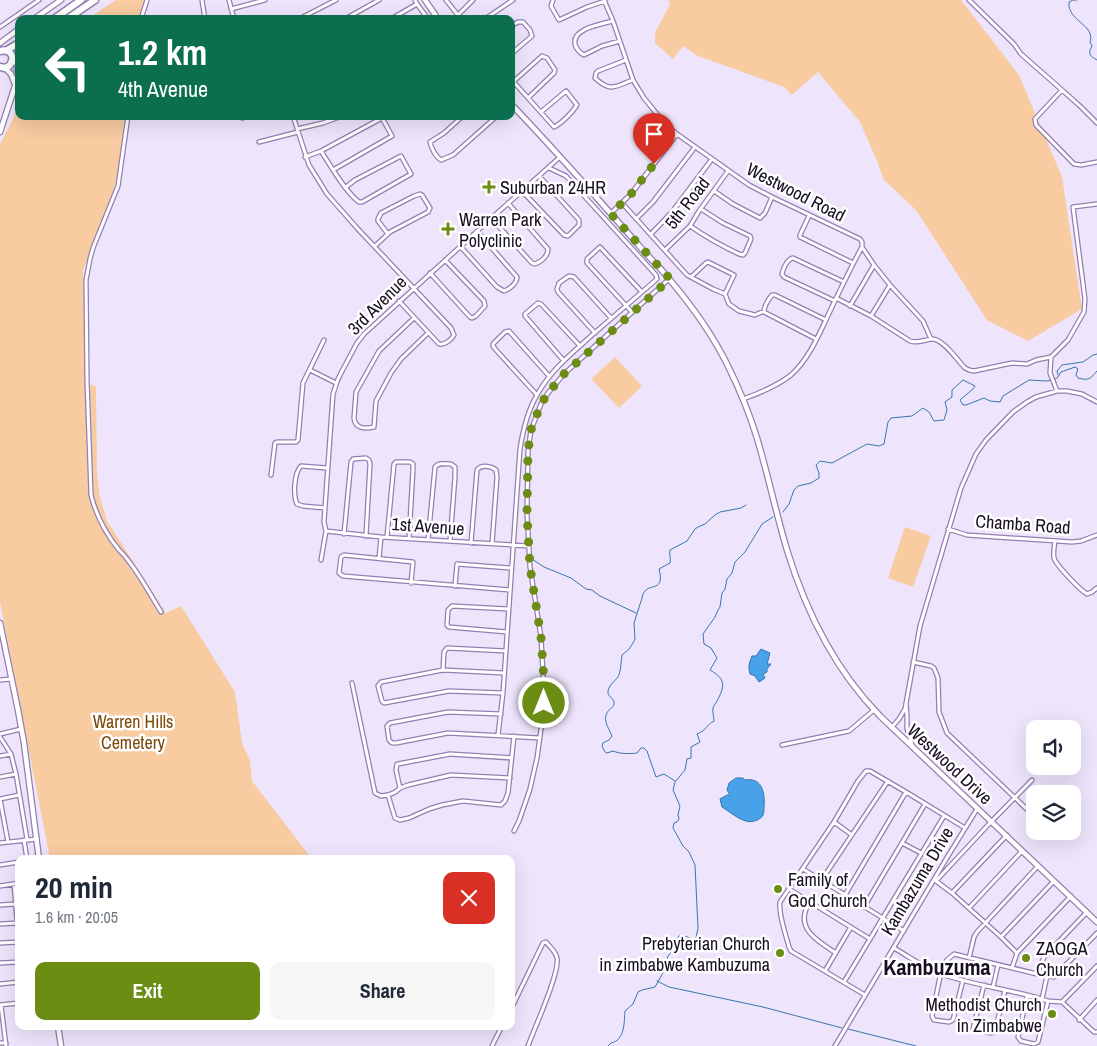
<!DOCTYPE html>
<meta charset="utf-8">
<style>
body{margin:0;font-family:"Archivo Narrow",sans-serif;background:#f6f6f7;color:#1f2937;height:100vh;display:flex;flex-direction:column;font-size:19px;white-space:nowrap}
*{box-sizing:border-box;margin:0}
p{font-size:16px;color:#747a83}
.icon{flex:none;width:28px;height:28px;fill:none;stroke:currentColor;stroke-width:2;stroke-linecap:round;stroke-linejoin:round}
.map{position:relative;flex:1;overflow:hidden}
.panel{position:absolute;left:15px;top:855px;width:500px;height:175px;display:flex;flex-direction:column;background:#fff;border-radius:10px;box-shadow:0 5px 20px #0002}
.panel>*{flex:none}
.top-card{position:absolute;left:15px;top:15px;width:500px;height:105px;border-radius:10px;box-shadow:0 5px 20px #0002;background:#0b6e4f;color:#fff;overflow:hidden}
.controls{position:absolute;left:1026px;top:720px;display:grid;gap:10px}
.controls a{display:grid;place-items:center;width:55px;height:55px;border-radius:10px;background:#fff;box-shadow:0 5px 20px #0002;font-size:25px}
.pin{position:absolute;display:grid;place-items:center;width:42px;height:42px;color:#fff;margin:-51px -21px;border-radius:50% 50% 50% 0;rotate:-45deg;box-shadow:0 0 5px #0007}
.pin .icon{rotate:45deg}
.me{position:absolute;width:55px;margin:-28px;rotate:0deg;stroke-linejoin:round;filter:drop-shadow(0 0 4px #0008)}
.turn{display:flex;align-items:center;gap:18px;height:105px;padding:0 20px;font-size:22px}
.turn .icon{width:65px;height:65px;stroke-width:2.5}
.turn b{display:block;font-size:35px;line-height:42px}
.round{display:grid;place-items:center;flex:none;width:52px;height:52px;border-radius:10px;background:#f6f6f7}
.summary{display:flex;align-items:center;justify-content:space-between;height:85px;padding:0 20px}
h1{font-size:30px;font-weight:800;line-height:38px}
.cta{display:flex;gap:10px;margin-top:auto;padding:10px 20px}
.cta a{flex:1;height:58px;border-radius:10px;background:#6c8d13;color:#fff;font-size:20px;font-weight:800;line-height:58px;text-align:center}
.cta a+a{background:#f6f6f7;color:#1f2937}
.map>svg:first-child{display:block}
.green{fill:#f8cba1}
.water{fill:#47a2e9;stroke:#3976ad}
.lines{fill:none;stroke-linecap:round;stroke-linejoin:round}
.stream{stroke:#3976ad;stroke-width:1}
.street-casing{stroke:#957eb2;stroke-width:5.5}
.secondary-casing{stroke:#957eb2;stroke-width:7}
.highway-casing{stroke:#957eb2;stroke-width:9}
.street{stroke:#fff;stroke-width:3}
.secondary{stroke:#fff;stroke-width:4.5}
.highway{stroke:#fff;stroke-width:6}
.route{stroke:#6c8d13;stroke-width:9;stroke-dasharray:0 16.2}
.poi-dot{fill:#6c8d13;stroke:#fff;stroke-width:2}
.labels{text-anchor:middle;dominant-baseline:central;stroke-width:5;stroke-linejoin:round;paint-order:stroke}
.poi-label{font-size:18px;fill:#170e21;stroke:#fff;text-anchor:start}
.street-label{font-size:18px;fill:#170e21;stroke:#fff}
.park-label{font-size:18px;fill:#7c4907;stroke:#fff}
.district-label{font-size:22px;font-weight:bold;fill:#170e21;stroke:#fff}
</style>
<div class="map">
<svg width="1097" height="1046" viewBox="0 0 1097 1046">
<rect width="100%" height="100%" fill="#eee5fc"/>
<path class="green" d="M116,0H146L141,19H87Z
M669,0H961L1019,75L1062,177L1082,309L1028,341L987,320L916,210L884,180L877,161L860,122L818,72L792,95L784,87L698,56L683,46L673,59L655,43V33L670,4Z
M19,102V116H125L119,164L112,198L83,270L87,384L96,386L97,474L100,498L107,521L166,613L181,606L235,692L242,743L250,761L252,781L312,859H50L0,602V144L13,119Z
M615,357L642,386L619,408L591,379Z
M905,527L931,536L913,587L888,578Z"/>
<path class="water" d="M761,649L770,653L767,664H771L767,669V672L763,674L765,678L759,682L755,676L750,674C748,667 749,663 752,656H756Z
M736,778H743L745,780C763,777 765,794 764,807C764,809 764,813 763,815C761,820 751,823 746,821C738,819 730,812 722,807L720,799L727,795H730L727,790L729,783Z"/>
<g class="lines">
<path class="stream" d="M1077,0H1073L1069,2C1067,21 1096,25 1090,42L1092,46C1088,53 1089,56 1097,60
M1058,375L1057,371L1062,365L1083,362L1093,355L1097,354
M783,512L789,504L794,490L798,486L811,483L819,478V473L816,465L820,461L832,463L867,444L879,446L884,444L888,422L891,418L912,416L923,408L929,412L934,421L944,420L947,410L945,402L952,397V390L963,380L975,386L973,389L960,400L963,405H966L984,398L990,401L1000,402L1003,396L1029,380L1046,381L1054,380L1058,377L1061,372L1075,367L1078,369L1076,375L1078,378C1089,381 1090,379 1097,371
M532,559L544,567L571,578L586,589L592,590L600,596L636,613
M675,781L664,774L656,777L647,751L644,748H641L637,753C630,754 620,754 613,751L607,753L605,752L602,746L603,743L609,740L612,736C609,728 601,719 609,710C611,708 613,708 614,704C615,698 607,697 608,691C610,683 617,680 619,675C621,669 621,661 622,655L629,649L633,643L635,639L634,623L642,598C645,579 666,596 659,569L670,563C671,558 669,554 670,550L687,541L695,529L698,527L705,524L715,515L720,512L741,508L746,505
M657,981L669,987L763,1007L842,1028
M848,1029L916,1046
M608,1046L611,1043C625,1040 624,1023 625,1011L633,1004L638,992L642,990L655,987L664,971L668,956L672,951L674,943L679,936L683,935L692,939L696,938L698,928L695,865L689,852L683,846L673,828L674,823L677,822L679,819L678,815L680,806L673,790L675,782L685,770L687,759L691,758V747L700,742L697,734C707,730 706,725 714,721C714,717 712,711 713,708C714,705 716,703 717,701C725,686 726,679 710,670L717,658L711,648L704,644L703,634L715,617L718,610L720,607L722,593L725,589L727,579L732,573L735,562L745,552L762,524L773,517"/>
<g class="street-casing">
<path id="street" d="M202,0L205,19
M229,0L234,19
M446,0L461,19
M553,0L551,6L559,20L587,7L605,1
M604,0L613,21L633,80L644,98L665,124L677,134L749,185L772,197L860,239L862,242V247C851,267 841,288 831,309C820,332 810,358 791,375C777,386 760,393 743,399
M969,0L1014,44L1021,54L1062,90L1081,107L1097,123
M417,4L428,19
M231,9L265,0
M458,15L473,0
M141,19L147,0
M299,19L336,0
M345,19L379,0
M391,19L417,4L415,0
M485,19L513,0
M613,21C602,24 568,29 576,47C578,51 580,53 584,55L602,46L620,41
M511,26L518,22H523L530,30L532,36L511,54
M0,27L39,0
M626,60L598,71L596,73L595,78C611,93 615,86 633,80
M511,79L554,127C562,123 572,113 577,105L566,91L541,112
M514,81L542,56L547,58L555,70L554,73L528,98
M1062,90L1035,119L1036,125L1074,164L1081,165L1097,162
M128,116L118,186L93,248L90,259L86,280L87,380L91,495C96,515 106,534 119,550C122,553 125,556 127,559C140,575 150,594 161,612
M293,116L309,165L327,194L357,228L451,328L454,335C451,340 445,345 439,344L399,301
M463,116L444,133L430,142C431,148 436,157 441,160L453,155L497,116
M242,118L249,116
M297,129L323,123L342,116
M259,142L298,132
M321,151C330,165 346,193 359,202H362L411,174L401,156L355,180L346,187
M305,157L321,151L382,118
M333,170L392,136L381,116
M522,191L564,235L568,236L579,225V220L539,176
M714,191L733,204L760,218L765,213L772,197
M622,203L687,275L713,289L725,294L734,275L708,262L706,263L691,277
M611,213L631,194L677,134
M809,216L800,235V237L853,263
M491,218L532,263L535,264C541,262 548,256 548,249L508,203
M636,219L653,202L695,147
M690,226C706,237 722,246 739,254L743,255L745,253L751,239L750,236L723,223L701,209
M651,234L672,212L712,159
M375,246L390,232L428,212L430,208L422,195L420,194L414,196L381,213L378,219V221L388,234
M460,246L497,287L504,291C510,289 517,283 517,277L477,231
M862,247L874,265L890,285L923,321L931,339
M665,250L690,226L699,211L728,171
M430,273L470,317L472,318L476,316L485,306L484,301L445,260
M725,294L729,304L739,311L755,315L764,311
M836,298L871,316L910,341C919,344 925,339 933,339C944,340 958,361 965,368L969,370L974,371L1012,363L1027,364L1036,360L1051,357L1068,340L1084,312L1085,299L1073,207L1097,204
M835,301L784,277L782,274C783,269 787,259 793,258L844,282
M850,306L874,265
M632,312L587,263V259L600,247L642,292
M871,316L890,285
M414,318L379,351L356,392L354,418C355,429 365,429 374,427L376,401L391,373L401,359L428,333
M595,333L558,292L557,289L559,283L569,276L574,277L611,318
M816,339L764,312C764,307 768,300 772,295H775L826,320
M1051,357L1050,373L1057,391
M564,361L525,316V314L538,303L541,304L580,346
M310,370L336,383
M537,395L496,350L493,346V344L505,332L509,331L549,376
M271,475L275,443L277,442H296L298,440L303,383L324,340
M325,508L303,506L297,504C293,495 294,473 301,466L327,468
M948,529L967,535L1072,542L1081,541L1097,535
M326,531L381,537L529,546
M344,534L351,462L353,459L366,458L369,460L370,464L366,536
M387,537L394,464L396,462H410L413,464V469L409,539
M428,540L435,467C439,462 445,464 451,464L455,467V477L450,541
M1055,541C1054,547 1053,553 1054,558C1056,565 1080,590 1087,594L1092,592L1097,588
M471,543L477,470C481,464 491,466 496,470L497,477L492,544
M379,558L381,537
M321,560L326,531L324,522L325,508L333,394L338,379L341,373L357,343L364,334L495,215L560,157
M411,583L413,562L344,555L341,557L339,573L343,576L510,590
M455,586L457,564L511,568
M507,632L449,627L447,625L448,610L452,606L508,609
M913,662L931,666L934,668L938,678L939,712L947,733L1035,817
M443,670L444,652L447,648L506,651
M0,680L11,679
M352,683L375,793L381,796C388,795 395,794 400,788
M503,693L449,691L384,703L382,701L378,686L381,682L443,670L504,673
M906,704L907,715V729L912,745
M501,714L448,712L390,723L387,726L389,740L392,743H396L448,733L540,738
M892,727L899,719L905,709L920,626L961,488L976,454L986,440L1013,412L1027,402L1036,397L1057,391H1067L1082,394L1097,402
M0,734L21,729
M498,735L503,693L520,449C523,430 527,412 537,395C550,371 571,354 591,336C613,317 635,298 657,279L656,275L566,176L549,168
M0,737L11,754L16,774L0,777
M782,745L849,731L874,710
M0,756L11,754
M16,774L27,839
M510,778L451,775L408,785L400,788L396,770L397,764H398L450,754L512,758
M388,795L395,818L400,820L409,818L429,809L442,805L463,801L501,805L505,801L508,793L514,736
M0,799L8,842
M0,799L19,795
M834,822L852,835
M514,831L519,821L530,789L537,758L542,722L544,691L541,637L530,567L527,514L528,451L531,430L541,404L548,393L564,374L669,279
M24,840L27,859
M0,843L37,839
M902,843L921,853
M0,865L19,862
M803,869L904,931
M821,881L888,781
M936,881L988,825L1032,780
M936,881L952,893L1007,835
M14,884L19,945
M0,886L19,883
M789,889L870,939L944,816
M952,893L1001,937L1017,953L1012,968
M845,895L906,792
M810,902C793,927 817,941 836,953
M0,905L15,904
M864,907L925,804
M969,908L1022,851
M0,924L17,923
M1001,937L1054,881
M0,943L19,942
M894,948C908,956 923,967 938,973C974,986 1012,989 1048,1001L1062,1002L1097,966
M1017,953L1071,896
M969,958L974,937L977,932L1038,866
M0,963L19,962
M825,971L851,927
M1037,974L1044,957L1087,912
M963,980L953,1020L949,1022L934,1020L932,1016L942,967L947,960L954,954L1037,974L1054,977L1097,933
M844,982L870,939
M0,984L19,982
M984,985L973,1029L991,1033L994,1032L998,1019L1005,990
M993,987L998,965
M865,995L791,951L789,947C786,935 778,914 780,902L834,822L858,781L866,771H870L906,792L965,828
M1027,996L1018,1037L1021,1041L1034,1044L1038,1042L1048,1001
M1042,999L1047,976
M1062,1002L1094,1032H1097
M0,1005L19,1003
M1,1005L6,1046
M511,1009L543,943L546,942C550,947 556,952 557,958C560,973 534,1029 528,1046
M1079,1020L1097,1000
M0,1043H6
M492,1046L502,1026
M835,1046L948,856L977,809"/>
</g>
<g class="secondary-casing">
<path id="secondary" d="M425,0L438,19
M34,19L61,0
M0,43L19,29
M5,68L11,74L15,84
M511,104C556,151 599,200 642,249C651,260 662,269 670,280C692,306 712,334 727,364C739,388 749,412 757,438C768,475 776,513 787,550C806,612 835,670 880,716L1097,922
M0,132L17,80V64L13,60
M0,623L18,710L24,743L39,859
M58,1026L61,1046"/>
</g>
<g class="highway-casing">
<path id="highway" d="M54,19L81,0
M67,19L95,0
M7,50L19,43
M0,51C11,48 16,58 9,66L5,68L0,67"/>
</g>
<use href="#street" class="street"/>
<use href="#secondary" class="secondary"/>
<use href="#highway" class="highway"/>
</g>
<g class="lines">
<path class="route" d="M544,703V681L541,637L530,567L527,514L528,451L531,430L541,404L548,393L564,374L670,279L611,214L631,194L654,164"/>
</g>
<g class="poi-dot">
<path d="M486.5 179.5h5v5h5v5h-5v5h-5v-5h-5v-5h5z"/>
<path d="M445.5 221.5h5v5h5v5h-5v5h-5v-5h-5v-5h5z"/>
<circle cx="778" cy="889" r="5"/>
<circle cx="780" cy="953" r="5"/>
<circle cx="1026" cy="958" r="5"/>
<circle cx="1052" cy="1014" r="5"/>
</g>
<g class="labels">
<g class="poi-label">
<text x="500" y="187">Suburban 24HR</text>
<text x="459" y="219">Warren Park<tspan x="459" dy="21">Polyclinic</tspan></text>
<text x="788" y="879">Family of<tspan x="788" dy="21">God Church</tspan></text>
<text x="770" y="943" text-anchor="end">Prebyterian Church<tspan x="770" dy="21">in zimbabwe Kambuzuma</tspan></text>
<text x="1036" y="948">ZAOGA<tspan x="1036" dy="21">Church</tspan></text>
<text x="1042" y="1004" text-anchor="end">Methodist Church<tspan x="1042" dy="21">in Zimbabwe</tspan></text>
</g>
<g class="street-label">
<text transform="translate(796 192) rotate(27)">Westwood Road</text>
<text transform="translate(687 203) rotate(-52)">5th Road</text>
<text transform="translate(377 305) rotate(-45)">3rd Avenue</text>
<text transform="translate(1023 524) rotate(4)">Chamba Road</text>
<text transform="translate(428 526) rotate(4)">1st Avenue</text>
<text transform="translate(950 764) rotate(43)">Westwood Drive</text>
<text transform="translate(917 881) rotate(-59)">Kambazuma Drive</text>
</g>
<g class="park-label">
<text x="133" y="721">Warren Hills<tspan x="133" dy="21">Cemetery</tspan></text>
</g>
<g class="district-label">
<text x="937" y="967">Kambuzuma</text>
</g>
</g>
</svg>
<div class="controls">
<a><svg class="icon" aria-label="sound" viewBox="0 0 24 24"><path d="M4 9h4l5-4v14l-5-4H4zM17 9q2 3 0 6"/></svg></a>
<a><svg class="icon" aria-label="layers" viewBox="0 0 24 24"><path d="M12 4l9 5-9 5-9-5zM3 14l9 5 9-5"/></svg></a>
</div>
<div class="pin" style="left:654px;top:164px;background:#d93025"><svg class="icon" aria-label="arrive" viewBox="0 0 24 24"><path d="M6 21V4h12l-3 4 3 4H6"/></svg></div>
<svg class="me" style="left:544px;top:703px" viewBox="-20 -20 40 40"><circle r="17" fill="#6c8d13" stroke="#fff" stroke-width="3"/><path d="M0-11L8 9 0 5-8 9z" fill="#fff"/></svg>
<div class="top-card">
<div class="turn"><svg class="icon" aria-label="left" viewBox="0 0 24 24"><path d="M17 20v-9H6M10 6l-5 5 5 5"/></svg><div><b>1.2 km</b>4th Avenue</div></div>
</div>
<section class="panel">
<div class="summary"><div><h1>20 min</h1><p>1.6 km · 20:05</p></div><a class="round" style="background:#d93025;color:#fff"><svg class="icon" aria-label="close" viewBox="0 0 24 24"><path d="M6 6l12 12M18 6L6 18"/></svg></a></div>
<div class="cta"><a>Exit</a><a>Share</a></div>
</section>
</div>
